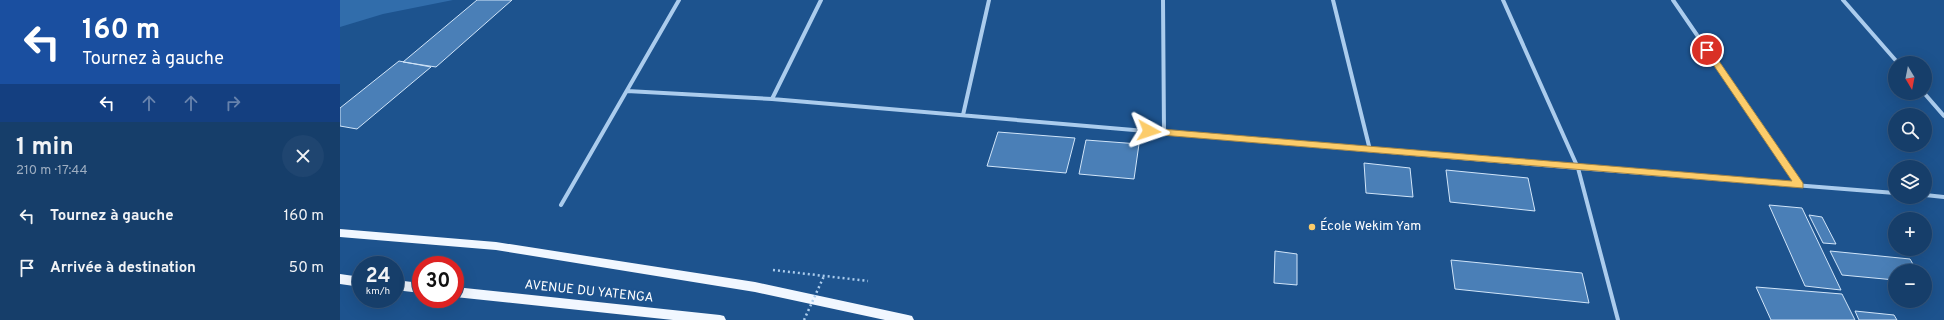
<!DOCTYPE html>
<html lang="fr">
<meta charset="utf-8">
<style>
body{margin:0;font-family:Overpass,sans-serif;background:#1f4570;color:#f1f3f6;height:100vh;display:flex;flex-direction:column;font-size:15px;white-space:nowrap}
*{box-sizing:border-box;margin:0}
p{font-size:13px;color:#9eaec1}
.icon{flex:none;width:22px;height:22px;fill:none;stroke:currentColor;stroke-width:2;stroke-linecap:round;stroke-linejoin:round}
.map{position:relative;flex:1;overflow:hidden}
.side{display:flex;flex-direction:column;background:#163e6a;width:340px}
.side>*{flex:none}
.banner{background:#1a4fa0;color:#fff;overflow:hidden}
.needle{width:26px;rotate:170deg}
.tools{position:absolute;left:1548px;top:56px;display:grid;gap:8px}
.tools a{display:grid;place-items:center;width:44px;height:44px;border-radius:50%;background:#163e6a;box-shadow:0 4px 16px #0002,0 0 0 1px #35577e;font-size:20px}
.speed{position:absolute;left:12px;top:256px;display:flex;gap:8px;font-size:20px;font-weight:700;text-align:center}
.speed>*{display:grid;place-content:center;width:52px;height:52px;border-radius:50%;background:#163e6a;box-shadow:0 4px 16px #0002,0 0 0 1px #35577e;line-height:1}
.speed small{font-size:10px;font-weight:400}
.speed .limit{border:6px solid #d22;background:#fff;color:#111}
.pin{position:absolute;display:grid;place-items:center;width:34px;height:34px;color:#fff;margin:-17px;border:2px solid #fff;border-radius:50%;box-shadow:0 1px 4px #0007}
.me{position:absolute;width:44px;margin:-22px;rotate:95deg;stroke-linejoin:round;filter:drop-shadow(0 0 3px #0008)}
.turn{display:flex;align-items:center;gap:14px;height:84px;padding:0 16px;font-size:18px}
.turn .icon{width:52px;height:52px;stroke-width:2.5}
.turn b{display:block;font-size:28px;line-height:34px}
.lanes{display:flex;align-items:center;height:38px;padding:0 16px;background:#0003;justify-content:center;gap:20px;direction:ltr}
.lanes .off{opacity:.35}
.round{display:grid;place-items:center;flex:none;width:42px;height:42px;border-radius:21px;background:#1f4570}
.summary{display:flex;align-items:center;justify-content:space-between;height:68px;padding:0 16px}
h1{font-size:24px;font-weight:700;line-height:30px}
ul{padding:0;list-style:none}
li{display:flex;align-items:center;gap:12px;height:52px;padding:0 16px}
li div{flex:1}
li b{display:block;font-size:15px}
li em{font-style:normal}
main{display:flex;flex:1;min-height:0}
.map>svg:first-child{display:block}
.green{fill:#316dab}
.building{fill:#4a7fb7;stroke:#d1e5f9}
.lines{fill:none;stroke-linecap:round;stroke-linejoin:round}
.path{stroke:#abcced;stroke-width:2.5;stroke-dasharray:2 3;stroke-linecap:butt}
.minor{stroke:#abcced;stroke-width:4}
.primary{fill:#f1f7ff;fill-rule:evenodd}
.path-bridge{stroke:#abcced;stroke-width:2.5;stroke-dasharray:2 3;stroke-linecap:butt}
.route{fill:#fccc6a;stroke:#a48545}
.poi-dot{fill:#fccc6a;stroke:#1d538e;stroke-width:1.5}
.labels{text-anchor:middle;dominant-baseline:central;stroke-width:4;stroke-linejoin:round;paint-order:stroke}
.poi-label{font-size:13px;fill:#fff;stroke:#1d538e;text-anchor:start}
.street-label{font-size:13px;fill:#fff;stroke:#1d538e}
</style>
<main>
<section class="side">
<div class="banner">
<div class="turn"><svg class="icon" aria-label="left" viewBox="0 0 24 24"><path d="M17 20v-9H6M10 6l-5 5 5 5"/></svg><div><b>160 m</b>Tournez à gauche</div></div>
<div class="lanes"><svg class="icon" aria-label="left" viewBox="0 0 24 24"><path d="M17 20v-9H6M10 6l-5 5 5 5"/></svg><svg class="icon off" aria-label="ahead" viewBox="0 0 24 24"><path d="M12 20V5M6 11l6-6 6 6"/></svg><svg class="icon off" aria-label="ahead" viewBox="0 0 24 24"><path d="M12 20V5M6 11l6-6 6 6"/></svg><svg class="icon off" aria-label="right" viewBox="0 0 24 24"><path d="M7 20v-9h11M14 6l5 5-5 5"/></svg></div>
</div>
<div class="summary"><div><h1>1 min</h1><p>210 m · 17:44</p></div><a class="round"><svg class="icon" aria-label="close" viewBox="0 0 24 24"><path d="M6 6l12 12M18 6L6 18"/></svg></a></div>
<ul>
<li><svg class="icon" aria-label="left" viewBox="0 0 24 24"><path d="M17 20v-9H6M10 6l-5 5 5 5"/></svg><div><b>Tournez à gauche</b></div><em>160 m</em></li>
<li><svg class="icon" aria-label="arrive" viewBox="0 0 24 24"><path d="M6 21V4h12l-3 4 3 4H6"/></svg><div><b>Arrivée à destination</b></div><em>50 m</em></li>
</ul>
</section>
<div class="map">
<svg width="1604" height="320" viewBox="0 0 1604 320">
<rect width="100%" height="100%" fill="#1d538e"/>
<path class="green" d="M0,0H113L43,14L0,27Z"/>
<path class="building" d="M137,0H172L96,67L63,62Z
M59,61L91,67L17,129L0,126V108Z
M658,132L735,138L726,173L647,166Z
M746,140L799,144L794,179L739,174Z
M1024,163L1070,168L1073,197L1026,193Z
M1106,170L1188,178L1195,211L1110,202Z
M1429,205L1462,208L1501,290L1465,286Z
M1469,215L1482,217L1496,244L1483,243Z
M935,251L957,254V285L934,283Z
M1490,251L1570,259L1577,271H1555V280L1502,275Z
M1111,260L1242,273L1249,303L1115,289Z
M1416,287L1502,294L1515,320H1431Z
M1515,311L1554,315L1557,320H1519Z"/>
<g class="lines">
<path class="path" d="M433,270L528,281"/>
<path class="minor" d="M823,0L824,132
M993,0L1030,150
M1163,0L1238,168L1278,320
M1333,0L1460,185
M1503,0L1558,63
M287,91L432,99L1238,168L1555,193
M1584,93L1604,116
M432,99L481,0
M623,115L649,0
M1585,195L1604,197
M221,205L339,0"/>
<path class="primary" d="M0,229L156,242L415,282L568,315L572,316L574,320H545L415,292L156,250L0,237Z
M0,274L21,277V287L0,284Z
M55,280L81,283V293L55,290Z
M115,287L380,315L384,316L386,320H333L115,297Z"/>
<path class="path-bridge" d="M464,320L484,276"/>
</g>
<path class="route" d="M1367,47L1370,48L1463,183V188L809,134L804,131L809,128L1452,181L1364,51L1363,50Z"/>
<circle class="poi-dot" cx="972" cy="227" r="4"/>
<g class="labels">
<g class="poi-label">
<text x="980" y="227">École Wekim Yam</text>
</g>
<g class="street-label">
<text transform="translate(249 292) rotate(6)">AVENUE DU YATENGA</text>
</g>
</g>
</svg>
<div class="tools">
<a><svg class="needle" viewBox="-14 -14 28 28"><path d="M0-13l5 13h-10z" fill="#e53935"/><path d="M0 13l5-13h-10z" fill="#9eaec1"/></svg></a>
<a><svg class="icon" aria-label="search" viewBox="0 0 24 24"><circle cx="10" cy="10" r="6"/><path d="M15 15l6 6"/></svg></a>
<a><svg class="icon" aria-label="layers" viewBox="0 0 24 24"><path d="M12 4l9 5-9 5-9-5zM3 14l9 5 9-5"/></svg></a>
<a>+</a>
<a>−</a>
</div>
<div class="speed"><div>24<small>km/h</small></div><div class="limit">30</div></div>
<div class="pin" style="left:1367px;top:50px;background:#d93025"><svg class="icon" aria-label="arrive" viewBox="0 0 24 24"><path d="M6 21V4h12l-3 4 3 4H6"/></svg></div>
<svg class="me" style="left:809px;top:131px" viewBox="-20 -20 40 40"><path d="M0-17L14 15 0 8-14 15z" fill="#fccc6a" stroke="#fff" stroke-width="4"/></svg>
</div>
</main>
